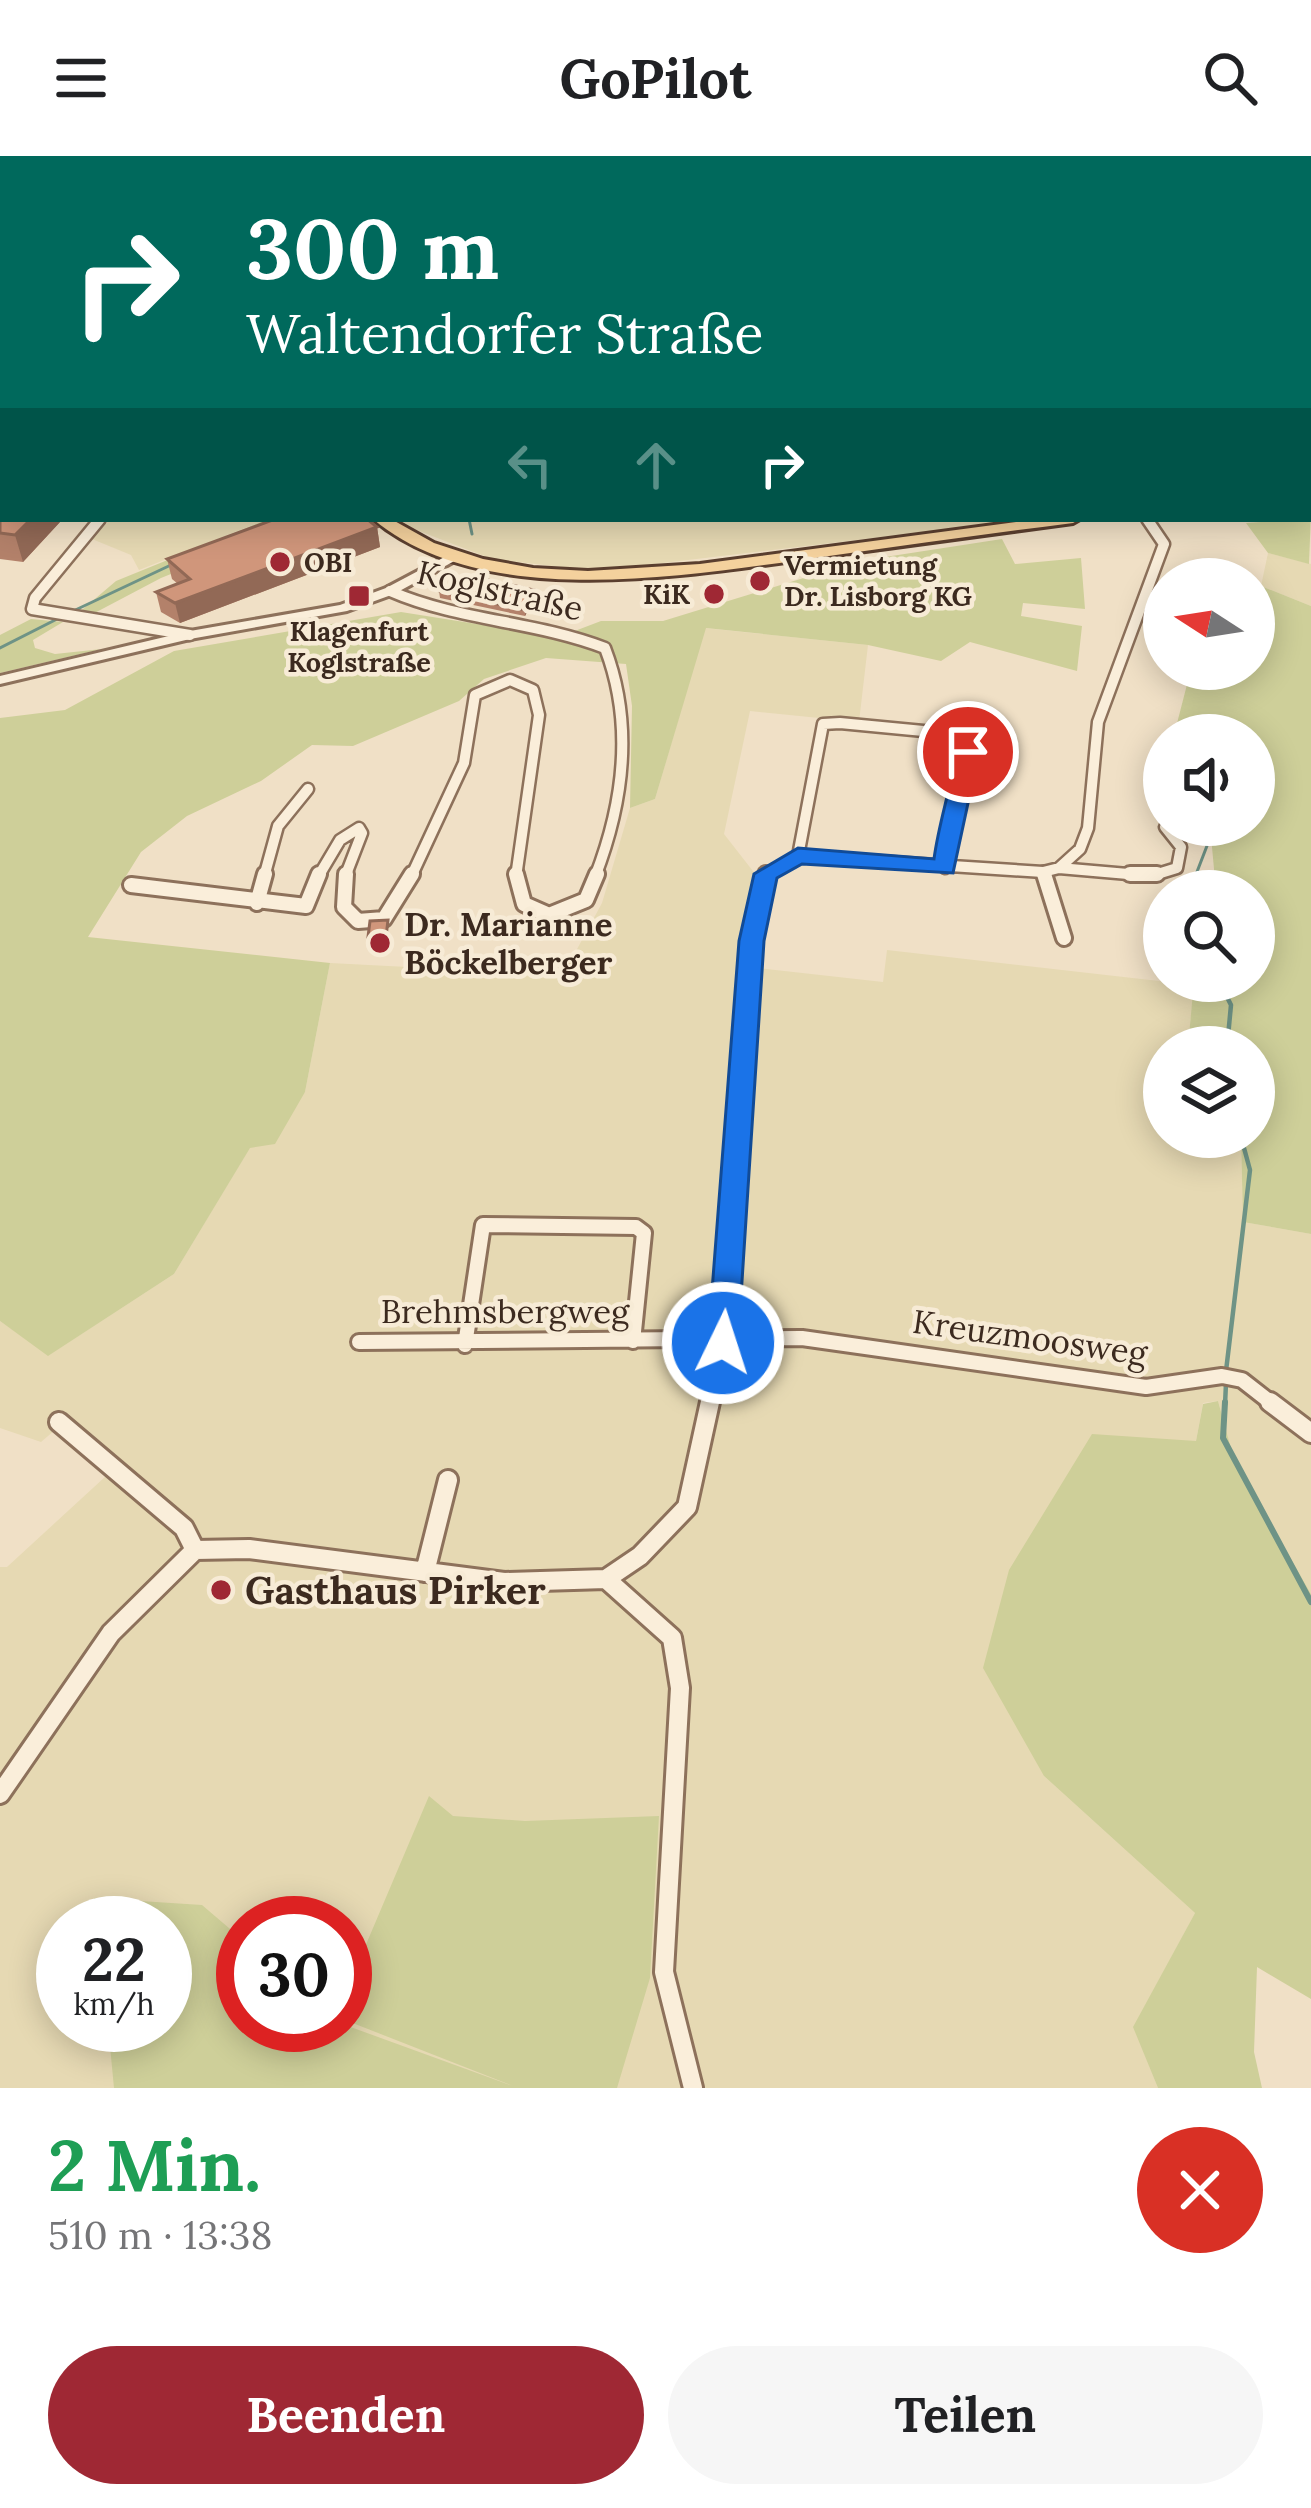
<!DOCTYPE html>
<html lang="de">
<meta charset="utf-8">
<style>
body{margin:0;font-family:Lora,serif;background:#f6f6f6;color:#202124;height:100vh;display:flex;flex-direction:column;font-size:45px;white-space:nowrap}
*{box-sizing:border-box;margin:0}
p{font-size:39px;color:#757577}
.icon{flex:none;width:66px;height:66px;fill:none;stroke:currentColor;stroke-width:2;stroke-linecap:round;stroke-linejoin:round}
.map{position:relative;height:1932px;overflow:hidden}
.side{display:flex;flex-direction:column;background:#fff;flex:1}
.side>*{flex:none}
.hud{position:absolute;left:0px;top:0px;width:1311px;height:366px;box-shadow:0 6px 30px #0003;background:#00695c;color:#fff;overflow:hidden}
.needle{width:78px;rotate:282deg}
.tools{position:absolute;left:1143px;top:402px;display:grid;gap:24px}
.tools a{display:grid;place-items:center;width:132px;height:132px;border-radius:50%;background:#fff;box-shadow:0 6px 30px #0003;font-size:60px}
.speed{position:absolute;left:36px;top:1740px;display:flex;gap:24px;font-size:60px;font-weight:700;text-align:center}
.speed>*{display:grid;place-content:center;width:156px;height:156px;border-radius:50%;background:#fff;box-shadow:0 6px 30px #0003;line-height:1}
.speed small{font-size:30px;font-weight:400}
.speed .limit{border:18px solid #d22;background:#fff;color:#111}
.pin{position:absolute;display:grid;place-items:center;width:102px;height:102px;color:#fff;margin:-51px;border:6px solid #fff;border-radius:50%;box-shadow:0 3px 12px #0007}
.me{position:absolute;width:132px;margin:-66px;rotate:4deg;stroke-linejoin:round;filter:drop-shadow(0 0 9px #0008)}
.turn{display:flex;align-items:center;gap:42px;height:252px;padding:0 48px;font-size:54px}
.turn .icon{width:156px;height:156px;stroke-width:2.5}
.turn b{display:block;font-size:84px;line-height:102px}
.lanes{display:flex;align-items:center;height:114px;padding:0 48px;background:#0003;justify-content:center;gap:60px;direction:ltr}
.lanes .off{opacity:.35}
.round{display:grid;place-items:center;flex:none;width:126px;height:126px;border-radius:63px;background:#f6f6f6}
.summary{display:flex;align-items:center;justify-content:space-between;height:204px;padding:0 48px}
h1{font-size:72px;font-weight:700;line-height:90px;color:#1e9e55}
.cta{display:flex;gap:24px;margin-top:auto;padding:24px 48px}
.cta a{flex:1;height:138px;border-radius:72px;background:#9f2834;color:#fff;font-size:48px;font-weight:700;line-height:138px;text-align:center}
.cta a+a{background:#f6f6f6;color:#202124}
header{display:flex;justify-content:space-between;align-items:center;height:156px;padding:0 48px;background:#fff;font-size:54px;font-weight:700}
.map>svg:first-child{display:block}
.farmland{fill:#e6d9b3;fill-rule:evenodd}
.green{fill:#cecf99}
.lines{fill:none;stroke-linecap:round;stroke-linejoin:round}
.stream-far2{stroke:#6e9386;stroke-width:3}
.stream-far1{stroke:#6e9386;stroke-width:4.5}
.stream{stroke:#6e9386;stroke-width:6}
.minor-far3-casing{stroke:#8d715b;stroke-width:10}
.minor-far2-casing{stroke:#8d715b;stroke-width:15}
.minor-far1-casing{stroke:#8d715b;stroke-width:20}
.minor-casing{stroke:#8d715b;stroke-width:24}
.tertiary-casing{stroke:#8d715b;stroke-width:6}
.primary-casing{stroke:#5b3f2f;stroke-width:6}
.minor-far3{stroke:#faeeda;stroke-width:8}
.minor-far2{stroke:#faeeda;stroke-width:10}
.minor-far1{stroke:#faeeda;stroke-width:14}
.minor{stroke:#faeeda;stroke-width:18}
.tertiary{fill:#faeeda;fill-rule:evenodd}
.primary{fill:#f4d19d;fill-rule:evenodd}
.wall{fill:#b3816a}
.shaded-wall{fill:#926956}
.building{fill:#d0967b;stroke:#926956;stroke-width:3}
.route{fill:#1a73e8;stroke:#114b97;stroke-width:3}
.poi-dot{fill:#9f2834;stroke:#f7ebd6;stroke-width:4.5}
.labels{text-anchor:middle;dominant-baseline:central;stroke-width:9;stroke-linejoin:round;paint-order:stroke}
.far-poi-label{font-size:27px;font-weight:bold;fill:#3c2a1f;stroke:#f7ebd6;text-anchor:start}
.street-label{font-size:33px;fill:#3c2a1f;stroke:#f7ebd6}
.poi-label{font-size:33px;font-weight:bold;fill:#3c2a1f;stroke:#f7ebd6;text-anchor:start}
.near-poi-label{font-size:39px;font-weight:bold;fill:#3c2a1f;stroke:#f7ebd6;text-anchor:start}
</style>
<header><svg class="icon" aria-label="menu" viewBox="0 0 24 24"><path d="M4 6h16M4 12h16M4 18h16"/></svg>GoPilot<svg class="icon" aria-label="search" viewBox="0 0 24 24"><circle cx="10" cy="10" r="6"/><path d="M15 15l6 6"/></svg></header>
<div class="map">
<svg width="1311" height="1932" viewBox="0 0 1311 1932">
<rect width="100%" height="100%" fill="#f0e0c6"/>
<path class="farmland" d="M49,0H880L49,3Z
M110,363H268L139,414L131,399L92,383Z
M388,363H1033L595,415L492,403Z
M1268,397L1311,408V450L1261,430Z
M705,472L868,489L859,566L750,555L724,678L770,737L758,812L883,826L887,794L1194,829L1188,891H1164V981H1241L1243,1066L1311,1078V1438L1234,1303L1218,1245L1203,1247L1196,1285L1044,1620L1195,1757L1134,1871L1158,1932H0V1411H7L118,1309L55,1274L41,1286L0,1272V1165L49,1199L174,1118L250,991L305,936L330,807L563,819L602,747L630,652L655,643ZM63,1767H165V1869H63ZM243,1767H345V1869H243Z"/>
<path class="green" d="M1311,356L1309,408L1268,397L1246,367L1308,363Z
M268,363H308L161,422L87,461L76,459L116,425Z
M1002,383L1015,408L1081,402L1085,453L1023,447L1021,460L1082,470L1077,515L970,486L941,505L868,489L706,472L655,643L630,652L632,550L626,508L546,502L484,523L459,545L353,590L312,589L261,625L187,660L141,696L88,781L330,807L305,936L275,988L250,992L174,1118L48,1200L0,1165V562L65,554L174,495L401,456L559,481L601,465H663L859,405Z
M1261,430L1311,450V1078L1243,1066L1241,981H1254V891H1188L1194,825H1254V735H1216L1210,669H1254V579H1174L1191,513H1254V432Z
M31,463L63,466L33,484L35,492L55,498L102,493L0,517V479Z
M1218,1245L1234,1303L1311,1438V1843L1257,1811L1254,1896L1262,1932H1158L1133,1871L1195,1757L1044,1620L983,1512L1009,1414L1092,1278L1196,1285L1203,1248Z
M429,1640L453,1660L525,1665L659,1660L650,1822L617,1932H114L108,1869H165V1767H97L94,1742L202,1749L243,1784V1869H345L513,1930L345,1864V1838Z"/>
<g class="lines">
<path class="stream-far2" d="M469,363L472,378
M69,457L173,408
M0,492L59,462
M1195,721L1215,669"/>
<path class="stream-far1" d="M1190,735L1196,718
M1219,825L1231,849L1227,891
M1226,1215L1250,1014L1241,981
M1225,1249L1226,1227"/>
<path class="stream" d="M1225,1246L1223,1282L1311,1446"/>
<g class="minor-far3-casing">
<path id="minor-far3" d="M591,0L604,3"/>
</g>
<g class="minor-far2-casing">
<path id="minor-far2" d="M100,363L35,442L32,453L190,479
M390,435C459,465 535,465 605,492C634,568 624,646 595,721
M798,700L823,568L840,567L965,579C963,625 951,666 945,712
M1059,712L1151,720L1177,712L1181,691L1165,671
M1043,716L1045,721
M264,721L278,670L308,633
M318,721L340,684L359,672L362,677L345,721
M411,721L464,607L475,539L510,524L533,534L539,559L516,721
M765,721L798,700L1043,716L1059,712L1080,693L1088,672L1098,566L1164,388L1147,363"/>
</g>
<g class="minor-far1-casing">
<path id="minor-far1" d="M346,718L344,751L358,765L384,763L412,718
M516,718L524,748L549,759L586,744L597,718
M1044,718L1064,782
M1130,718H1157
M131,729L306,750L319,718
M257,747L265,718
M359,1186L802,1182L1146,1231L1222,1220L1242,1224L1274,1249
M465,1189L483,1069L636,1071L644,1077L633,1185
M709,1249L723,1187L751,785L766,718"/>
</g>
<g class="minor-casing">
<path id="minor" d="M1270,1246L1311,1277
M59,1266L184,1372L195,1394
M425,1416L448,1324
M606,1423L672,1482L680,1532L664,1816L693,1932
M0,1638L111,1477L195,1394L249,1393L504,1426L606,1423L640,1400L687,1351L710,1246"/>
</g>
<g class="tertiary-casing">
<path id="tertiary" d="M454,396L460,400L458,403L394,438L347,455L190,483L0,528V520L190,475L340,449L386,432Z"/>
</g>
<g class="primary-casing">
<path id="primary" d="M0,155L3,156V164L0,163Z
M1308,336H1311V344H1308Z
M373,363H391L434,387L483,403L533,412L588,415L700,408L1038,363H1080L1073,367C994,377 915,388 836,399C701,417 487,459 373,363Z"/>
</g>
<use href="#minor-far3" class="minor-far3"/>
<use href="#minor-far2" class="minor-far2"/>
<use href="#minor-far1" class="minor-far1"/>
<use href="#minor" class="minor"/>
<use href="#tertiary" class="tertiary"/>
<use href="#primary" class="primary"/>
</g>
<path class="wall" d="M976,0H1026V3H977Z
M0,333L60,366L23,406L0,403Z
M377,371L380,391L180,467L161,456L156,436L178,428L172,423L167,403Z
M534,434L535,441L525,460L440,442L439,435Z
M390,778L388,795H370L368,781Z"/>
<path class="shaded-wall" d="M31,363H60V366L23,406L15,379Z
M377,371L380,391L180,467L175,447Z
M534,434L535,441L525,460V454Z"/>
<path class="building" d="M0,333L3,334V363H31L15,379L0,377Z
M275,363H367L377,371L175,447L156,436L190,423L167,403Z
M459,424H488L534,434L525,454L439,435L454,434Z
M388,764L386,781H368L370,765Z"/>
<path class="route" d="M968,589L979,596L953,717L802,708L777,722L764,785L738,1187L733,1196H712L708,1187L739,785L754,718L798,692L934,703C939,665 951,633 956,596Z"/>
<g class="poi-dot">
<circle cx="280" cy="406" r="12"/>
<circle cx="760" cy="425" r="12"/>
<circle cx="714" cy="438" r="12"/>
<rect x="347" y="428" width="24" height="24" rx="6"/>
<circle cx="380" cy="787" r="12"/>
<circle cx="221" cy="1434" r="12"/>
</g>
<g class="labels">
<g class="far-poi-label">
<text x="304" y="406">OBI</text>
<text x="784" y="409">Vermietung<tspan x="784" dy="31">Dr. Lisborg KG</tspan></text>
<text x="690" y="438" text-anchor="end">KiK</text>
<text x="359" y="475" text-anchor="middle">Klagenfurt<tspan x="359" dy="31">Koglstraße</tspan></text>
</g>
<g class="street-label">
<text transform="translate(500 434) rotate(13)">Koglstraße</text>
<text x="505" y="1155">Brehmsbergweg</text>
<text transform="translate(1030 1181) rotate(8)">Kreuzmoosweg</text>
</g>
<g class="poi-label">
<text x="404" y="768">Dr. Marianne<tspan x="404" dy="38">Böckelberger</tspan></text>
</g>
<g class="near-poi-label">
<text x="245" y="1434">Gasthaus Pirker</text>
</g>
</g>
</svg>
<div class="tools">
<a><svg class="needle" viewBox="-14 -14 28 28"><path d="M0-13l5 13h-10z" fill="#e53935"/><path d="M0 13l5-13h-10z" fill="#757577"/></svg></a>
<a><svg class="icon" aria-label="sound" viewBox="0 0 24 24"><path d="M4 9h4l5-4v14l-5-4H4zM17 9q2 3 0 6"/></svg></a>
<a><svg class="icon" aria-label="search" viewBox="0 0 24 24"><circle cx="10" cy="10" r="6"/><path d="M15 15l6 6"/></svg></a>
<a><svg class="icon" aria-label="layers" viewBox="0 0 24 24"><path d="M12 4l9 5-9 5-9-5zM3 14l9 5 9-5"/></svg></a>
</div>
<div class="speed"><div>22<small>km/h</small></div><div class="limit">30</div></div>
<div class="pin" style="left:968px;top:596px;background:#d93025"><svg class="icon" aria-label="arrive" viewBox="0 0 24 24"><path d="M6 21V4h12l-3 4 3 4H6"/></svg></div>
<svg class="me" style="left:723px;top:1187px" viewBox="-20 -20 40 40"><circle r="17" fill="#1a73e8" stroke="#fff" stroke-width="3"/><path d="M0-11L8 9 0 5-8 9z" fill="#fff"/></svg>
<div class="hud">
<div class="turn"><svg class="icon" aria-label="right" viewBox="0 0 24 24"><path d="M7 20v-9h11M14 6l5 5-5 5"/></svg><div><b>300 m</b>Waltendorfer Straße</div></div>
<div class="lanes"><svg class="icon off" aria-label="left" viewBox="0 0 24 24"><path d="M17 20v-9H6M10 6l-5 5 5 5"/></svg><svg class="icon off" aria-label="ahead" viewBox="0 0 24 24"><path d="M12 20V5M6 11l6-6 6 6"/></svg><svg class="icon" aria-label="right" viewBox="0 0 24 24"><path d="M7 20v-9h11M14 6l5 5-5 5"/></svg></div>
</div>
</div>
<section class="side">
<div class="summary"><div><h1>2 Min.</h1><p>510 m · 13:38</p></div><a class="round" style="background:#d93025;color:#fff"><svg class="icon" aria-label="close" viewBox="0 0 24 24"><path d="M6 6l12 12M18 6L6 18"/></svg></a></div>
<div class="cta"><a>Beenden</a><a>Teilen</a></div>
</section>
